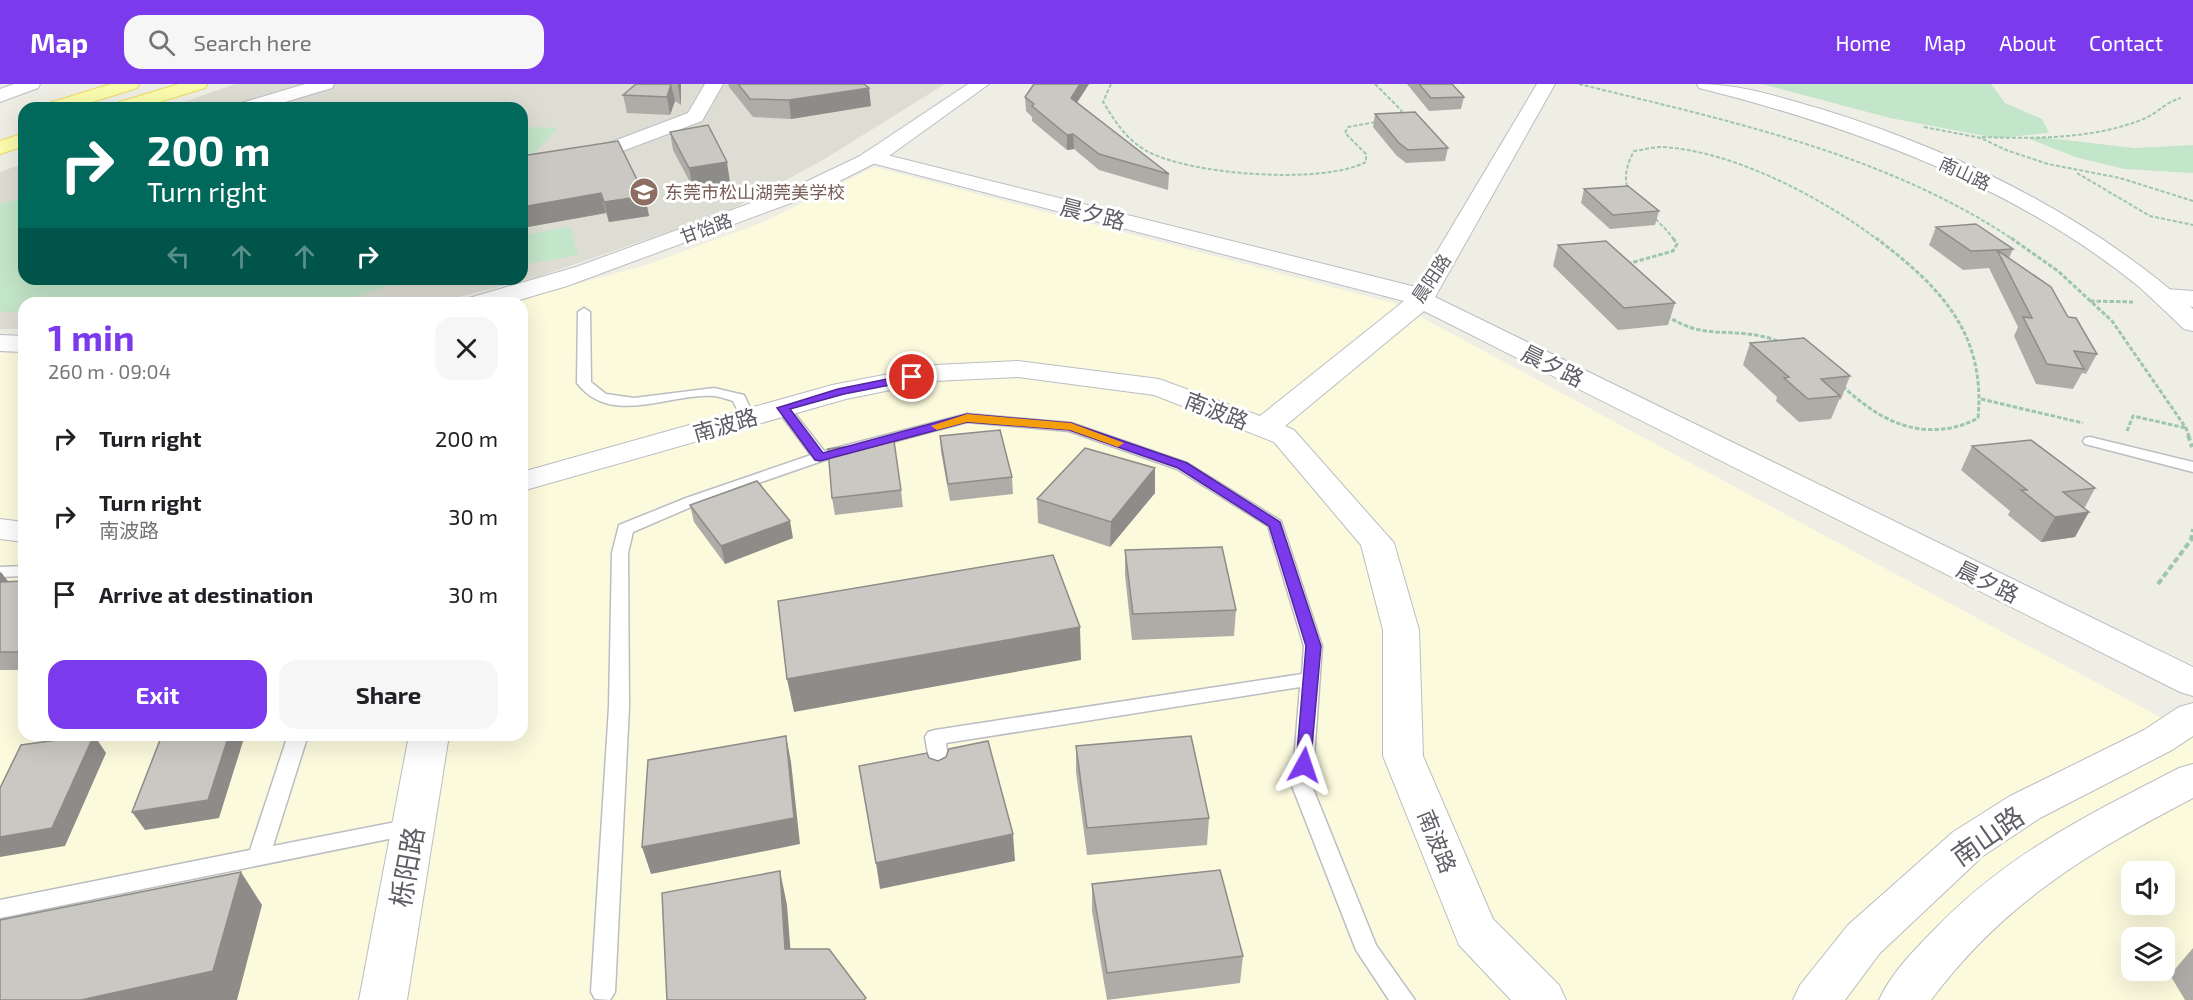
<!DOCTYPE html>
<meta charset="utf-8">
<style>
body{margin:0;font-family:"Exo 2","Noto Sans SC",sans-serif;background:#f6f6f6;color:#202124;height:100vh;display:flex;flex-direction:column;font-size:22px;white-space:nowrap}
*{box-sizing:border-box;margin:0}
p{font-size:20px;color:#757577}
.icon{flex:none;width:33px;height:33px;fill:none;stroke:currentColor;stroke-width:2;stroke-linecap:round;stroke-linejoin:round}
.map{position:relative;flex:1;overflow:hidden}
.sheet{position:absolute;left:18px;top:213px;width:510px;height:444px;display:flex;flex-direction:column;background:#fff;border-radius:18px;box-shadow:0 6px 24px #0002}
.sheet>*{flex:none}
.hud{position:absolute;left:18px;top:18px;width:510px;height:183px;border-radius:18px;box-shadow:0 6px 24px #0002;background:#00695c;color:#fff;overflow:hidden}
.buttons{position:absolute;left:2121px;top:777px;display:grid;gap:12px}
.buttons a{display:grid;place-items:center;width:54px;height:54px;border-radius:12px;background:#fff;box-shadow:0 6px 24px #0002;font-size:30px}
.pin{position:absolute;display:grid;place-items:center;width:51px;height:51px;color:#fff;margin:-26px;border:3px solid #fff;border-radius:50%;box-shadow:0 2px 6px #0007}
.me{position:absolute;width:66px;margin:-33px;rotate:5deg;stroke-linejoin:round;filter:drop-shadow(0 0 4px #0008)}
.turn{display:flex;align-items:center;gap:21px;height:126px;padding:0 30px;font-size:27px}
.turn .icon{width:78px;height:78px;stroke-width:2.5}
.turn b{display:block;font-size:42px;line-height:51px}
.lanes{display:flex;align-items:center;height:57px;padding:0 30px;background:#0003;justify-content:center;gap:30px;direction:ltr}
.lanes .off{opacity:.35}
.round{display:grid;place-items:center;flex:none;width:63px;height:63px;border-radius:18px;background:#f6f6f6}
.overview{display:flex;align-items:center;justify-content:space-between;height:102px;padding:0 30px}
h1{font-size:36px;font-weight:700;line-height:45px;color:#7c3aed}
.primary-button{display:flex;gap:12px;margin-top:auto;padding:12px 30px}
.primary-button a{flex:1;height:69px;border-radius:18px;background:#7c3aed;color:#fff;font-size:24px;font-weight:700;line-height:69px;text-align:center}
.primary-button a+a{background:#f6f6f6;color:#202124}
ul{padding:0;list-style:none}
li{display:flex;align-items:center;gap:18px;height:78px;padding:0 30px}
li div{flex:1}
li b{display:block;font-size:22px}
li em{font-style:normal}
header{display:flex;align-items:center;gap:36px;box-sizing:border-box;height:84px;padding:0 30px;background:#7c3aed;color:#fff}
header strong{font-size:28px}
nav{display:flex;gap:33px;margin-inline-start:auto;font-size:21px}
.search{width:420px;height:54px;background:#f6f6f6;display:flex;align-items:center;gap:15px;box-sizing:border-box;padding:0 21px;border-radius:18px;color:#757577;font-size:22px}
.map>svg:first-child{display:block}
.commercial{fill:#fcfadd;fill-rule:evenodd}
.education{fill:#deddd3}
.green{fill:#c3e5c9}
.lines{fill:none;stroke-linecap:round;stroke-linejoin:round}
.service-casing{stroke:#bcbdc3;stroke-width:3}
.minor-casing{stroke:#bcbdc3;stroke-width:2}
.tertiary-casing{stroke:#bcbdc3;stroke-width:2}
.secondary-casing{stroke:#bbbcc2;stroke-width:2}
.primary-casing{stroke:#ebdb62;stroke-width:2}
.path-far2{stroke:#9dc5af;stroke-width:2;stroke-dasharray:4 2;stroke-linecap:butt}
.path-far1{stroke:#9dc5af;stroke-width:3;stroke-dasharray:4.5 2;stroke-linecap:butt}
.path{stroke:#9dc5af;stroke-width:4;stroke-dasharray:6 3;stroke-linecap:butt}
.service{fill:#fff;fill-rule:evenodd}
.minor{fill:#fff;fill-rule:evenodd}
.tertiary{fill:#fff;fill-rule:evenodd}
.secondary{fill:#fff;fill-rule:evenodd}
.primary{fill:#fbfbae;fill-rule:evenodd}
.wall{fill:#aeaca7}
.shaded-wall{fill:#8d8c88}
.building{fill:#cac8c2;stroke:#8d8c88;stroke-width:1.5}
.route{fill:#7c3aed;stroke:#51269a;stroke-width:1.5}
.slow{fill:#f59e0b}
.labels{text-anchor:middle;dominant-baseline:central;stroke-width:6;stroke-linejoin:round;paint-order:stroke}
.far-street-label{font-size:18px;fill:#5d5f65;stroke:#fff}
.far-education-label{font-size:18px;fill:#785e54;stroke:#fff;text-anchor:start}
.street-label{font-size:22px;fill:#5d5f65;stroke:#fff}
.near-street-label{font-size:27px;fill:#5d5f65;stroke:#fff}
</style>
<header>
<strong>Map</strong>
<div class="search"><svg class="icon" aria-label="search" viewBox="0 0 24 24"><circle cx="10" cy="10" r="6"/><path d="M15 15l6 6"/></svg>Search here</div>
<nav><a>Home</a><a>Map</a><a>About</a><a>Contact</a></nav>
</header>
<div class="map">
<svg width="2193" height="916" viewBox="0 0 2193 916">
<rect width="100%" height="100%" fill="#efeee5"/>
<path class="commercial" d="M874,83L1397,220L2193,651V916H0V269H24V651H522V219H507L646,181L766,137ZM2132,788H2164V820H2132ZM2132,854H2164V886H2132Z"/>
<path class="education" d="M235,0H945L823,76L729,127L538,193L435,219H24V245H0V88L24,79V195H522V24H167Z"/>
<path class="green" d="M1762,0H1991L2005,19L2042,35L2049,49L1996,54L1890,34Z
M522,43L557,44L528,76H522Z
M2039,53L2134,64L2193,61V89L2124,85L2075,73L2030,55Z
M24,114V195H397L385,203L338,219H24V228H0V120Z
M570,143L578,171L522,181V151Z"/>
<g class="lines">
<g class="service-casing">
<path id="service" d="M584,224L590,228L591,298L606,310L634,314L714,304L744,311L755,334L748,338L743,337L733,317C727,315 721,313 715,312C670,308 612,344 577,299L578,228Z
M783,320L788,321L824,367L967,330L1071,339L1187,379L1281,437L1322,562L1312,702L1376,861L1415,916H1389L1356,866L1292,702L1300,603L946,659L950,693L947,698L940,701L933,698L925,653L928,648L935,646L1302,590L1304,562L1268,442L1177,385L1069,347L967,338L825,376L698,420L633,448L628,469L629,623L615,908L610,916L595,915L591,908L609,623L612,469L619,441L686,414L811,371L776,324Z
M2090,353L2193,378V388L2085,360L2083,357L2085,354Z
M24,482V492L0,493V483Z
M288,651H308L273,762L411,735L418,737L422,743L418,749L0,834V816L250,766Z"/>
</g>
<g class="minor-casing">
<path id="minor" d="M14,0H40L38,4L0,18V5Z
M305,0H334L332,4L265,24H235L238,20Z
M705,0H723L702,37L612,71L522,87V75L601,62L688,29Z
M1537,0H1555L1435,213L2193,583V612L2180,608L1424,227L1285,342L1294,346L1394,459L1419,546L1423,672L1493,835L1559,901L1566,916H1511L1459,861L1383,672V546L1361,461L1274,358L1154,311L1018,293L935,297L846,315L522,407V388L832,301L935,281L1018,277L1159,295L1260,332L1404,217L864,77L861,73L864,69L871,67L1416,203Z
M2166,205L2193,207V223L2157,218L2153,213L2157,208Z
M0,435L24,438V458L0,455Z
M409,651H449L407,916H359Z"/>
</g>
<g class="tertiary-casing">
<path id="tertiary" d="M968,0H989L889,72L810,112L567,202L509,219H465L469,214L576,183L795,103L860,72Z
M0,251L24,252V268L0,267Z"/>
</g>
<g class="secondary-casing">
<path id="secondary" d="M1697,0C1741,0 1779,13 1821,25C1957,67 2087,131 2193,225V247L2184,245C2168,230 2153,215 2137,201C2011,100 1854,43 1699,4Z
M2193,619V652L2172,666L2040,734L1983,772L1880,869L1845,916H1793L1800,901L1848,841L1953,748L2010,712L2144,646L2179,623Z
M2193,680V714C2088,769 2004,818 1931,916H1879C1891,890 1912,868 1932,848C2006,770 2086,732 2179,684Z"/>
</g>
<g class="primary-casing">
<path id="primary" d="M111,0H139L137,4L73,24H43L46,20Z
M179,0H207L205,4L140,24H110L113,20Z
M24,49V62L0,70V57Z"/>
</g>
<path class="path-far2" d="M1111,0L1103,18C1115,37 1125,54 1145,66C1187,91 1323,101 1366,78V70L1345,49L1348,43L1376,38
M1375,0L1401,26L1403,33
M1579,0C1728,37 1884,69 2014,156
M1924,43L1981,54L2006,66L2048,80L2120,94L2193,117
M1982,53C2034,55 2092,55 2141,36C2156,31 2165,18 2181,14
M2077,89L2150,132L2193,141
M1674,156C1651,121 1608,116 1634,67C1643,66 1652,63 1661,63C1732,66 1823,114 1878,156"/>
<path class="path-far1" d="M1673,154L1677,160L1673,167L1627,180C1628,194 1637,205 1647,215C1700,267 1728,236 1783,259C1834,282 1861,337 1921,345C1941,347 1960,344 1978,334C1986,248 1939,202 1876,154
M2011,154L2058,187L2112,237L2186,344L2189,352
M2090,217L2133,218
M1981,315L2083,339
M2127,347L2133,332L2186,344"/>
<path class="path" d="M2188,351L2192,363
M2158,500L2191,456L2193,445"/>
<use href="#service" class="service"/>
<use href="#minor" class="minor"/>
<use href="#tertiary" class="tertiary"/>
<use href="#secondary" class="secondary"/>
<use href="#primary" class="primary"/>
</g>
<path class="wall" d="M636,0H681V21L675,17L670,31L627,29L623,11Z
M728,0H864L871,22L791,35L753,33L729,3Z
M1034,0H1089L1077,18L1169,90L1168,106L1099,86L1074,65L1067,66L1032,37V33L1026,27L1025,13Z
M1407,0H1452L1464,13L1461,25L1429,27Z
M1375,30L1448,64L1445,77L1406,79L1396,71L1373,43Z
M670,48L730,98L693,104L673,66Z
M522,72L645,112L649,132L609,138L606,129L522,144Z
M1584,105L1659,127L1655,141L1610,145L1581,119Z
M1936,143L2013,165L2009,174L2068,233L2097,270L2086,290L2082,289L2073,305L2036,300L2014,252L2018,243L1989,184L1963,186L1929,161Z
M1558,161L1675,219L1668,241L1618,246L1553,182Z
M1750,259L1850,292L1841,315L1839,316L1831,335L1799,338L1776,317L1777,313L1743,281Z
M940,352L1012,393L1013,410L950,417L941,368Z
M1972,362L2095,404L2084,425L2075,453L2041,458L2008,431L2010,427L1961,386Z
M1155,384V409L1110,463L1038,439L1037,415Z
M901,406L903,423L835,431L832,414Z
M690,421L793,454L725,480L694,438Z
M1125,466L1236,526L1234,552L1132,556L1125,491Z
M0,488L8,497H24V586H0Z
M1076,662L1209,734L1207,761L1087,771L1076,688Z
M1092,800L1243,872L1240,899L1107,916L1092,827Z
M2193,864V916H2185L2170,891Z"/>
<path class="shaded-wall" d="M671,0L675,17L670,31L667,13Z
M678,0H681V21L678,3Z
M1080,0H1089L1071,28V14Z
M869,4L871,22L791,35L789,16Z
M1073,50L1074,65L1067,66V51Z
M727,78L730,98L693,104L689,84Z
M601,109L606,129L522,144V123Z
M645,112L649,132L609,138L604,118Z
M1155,384V409L1110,463L1111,438Z
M2089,428L2075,453L2041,458L2055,433Z
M790,437L793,454L725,480L721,462Z
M1,488L13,505L0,510V489Z
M1080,543L1081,576L794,628L787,595Z
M94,651L106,669L65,762L0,773V753Z
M229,651H245L219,734L145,746L132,728Z
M786,652L791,678L800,760L651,790L642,763Z
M1013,750L1015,777L880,805L876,779Z
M780,787L787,821L793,898L785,865Z
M241,788L262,821L237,916H81Z"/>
<path class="building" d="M636,0H671L667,13L623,11Z
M738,0H864L869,4L789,16L750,15Z
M1034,0H1080L1071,14L1169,90L1099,70L1073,50L1067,51L1032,22L1034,20L1025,13Z
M1419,0H1452L1464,13L1431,14Z
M1415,28L1448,64L1408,66L1398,58L1375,30Z
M708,41L727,78L689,84L670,48Z
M618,57L645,112L604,118L601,109L522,123V72Z
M1628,102L1659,127L1613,131L1584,105Z
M1976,140L2013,165L1997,166L2051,203L2068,233L2076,234L2097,270L2074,267L2084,285L2047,280L2023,233L2032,234L1997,166L1971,167L1936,143Z
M1606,157L1675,219L1624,224L1558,161Z
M1804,254L1850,292L1821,295L1840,312L1808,315L1784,294L1789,293L1750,259Z
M1000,346L1012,393L948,400L940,352Z
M2031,356L2095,404L2063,408L2089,428L2055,433L2021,406H2027L1972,362Z
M894,357L901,406L832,414L828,365Z
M1085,364L1155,384L1111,438L1037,415Z
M757,397L790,437L721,462L690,421Z
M1222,463L1236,526L1133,530L1125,466Z
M1053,471L1080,543L787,595L778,517Z
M24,497V568H0V498Z
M94,651L52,744L0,753V704L21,661Z
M162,651H229L208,716L132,728Z
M786,652L794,734L642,763L648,676Z
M1191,652L1209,734L1087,744L1076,662Z
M988,657L1013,750L876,779L859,682L927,669L929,674L938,677L946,673L949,665Z
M1220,786L1243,872L1107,889L1092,800Z
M780,787L785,865H829L866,914L864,916H667L662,809Z
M241,788L213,887L81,916H0V836Z"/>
<path class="route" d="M912,290L916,291V296L844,310L790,325L823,369L967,330L1071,339L1187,379L1280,438L1321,562L1310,685L1304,687L1296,681L1306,562L1269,442L1178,384L1069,346L967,338L820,377L815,376L777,324L838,305Z"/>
<path class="slow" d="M967,330L1071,339L1124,359L1118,363L1070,346L967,338L937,346L931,342Z"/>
<defs>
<g id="school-disc" transform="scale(1.5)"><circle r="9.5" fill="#8d6e63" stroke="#fff"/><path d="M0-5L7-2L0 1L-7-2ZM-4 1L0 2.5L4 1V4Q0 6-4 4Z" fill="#fff"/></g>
</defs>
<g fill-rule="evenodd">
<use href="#school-disc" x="644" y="108"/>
</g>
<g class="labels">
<g class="far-street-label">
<text transform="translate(1965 89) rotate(25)">南山路</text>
<text transform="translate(706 144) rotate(-20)">甘饴路</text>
<text transform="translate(1431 194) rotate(-56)">晨阳路</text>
</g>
<g class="far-education-label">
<text x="665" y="108">东莞市松山湖莞美学校</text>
</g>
<g class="street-label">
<text transform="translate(1093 129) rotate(14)">晨夕路</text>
<text transform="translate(1553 281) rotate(26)">晨夕路</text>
<text transform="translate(1217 326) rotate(21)">南波路</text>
<text transform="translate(725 340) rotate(-16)">南波路</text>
<text transform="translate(1988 497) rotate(26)">晨夕路</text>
<text transform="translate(1438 757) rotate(68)">南波路</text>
</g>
<g class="near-street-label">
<text transform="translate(1987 751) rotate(-35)">南山路</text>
<text transform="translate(406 783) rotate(-80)">栎阳路</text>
</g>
</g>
</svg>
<div class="buttons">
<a><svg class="icon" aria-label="sound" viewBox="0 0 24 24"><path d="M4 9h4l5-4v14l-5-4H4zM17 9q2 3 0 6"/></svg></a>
<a><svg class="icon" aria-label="layers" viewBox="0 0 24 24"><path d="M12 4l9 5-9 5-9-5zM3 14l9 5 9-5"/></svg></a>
</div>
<div class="pin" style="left:912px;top:293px;background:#d93025"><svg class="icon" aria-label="arrive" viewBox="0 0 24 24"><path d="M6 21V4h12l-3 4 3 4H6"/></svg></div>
<svg class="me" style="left:1304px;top:681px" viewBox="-20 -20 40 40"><path d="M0-17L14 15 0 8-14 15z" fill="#7c3aed" stroke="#fff" stroke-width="4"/></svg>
<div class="hud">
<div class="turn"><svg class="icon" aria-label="right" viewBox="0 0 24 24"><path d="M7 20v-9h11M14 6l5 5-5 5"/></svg><div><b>200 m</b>Turn right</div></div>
<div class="lanes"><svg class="icon off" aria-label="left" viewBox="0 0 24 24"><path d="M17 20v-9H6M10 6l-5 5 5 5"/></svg><svg class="icon off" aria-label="ahead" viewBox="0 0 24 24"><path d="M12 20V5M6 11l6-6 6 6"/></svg><svg class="icon off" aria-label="ahead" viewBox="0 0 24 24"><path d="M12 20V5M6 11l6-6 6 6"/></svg><svg class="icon" aria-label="right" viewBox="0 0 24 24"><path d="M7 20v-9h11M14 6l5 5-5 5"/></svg></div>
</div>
<section class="sheet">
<div class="overview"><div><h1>1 min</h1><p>260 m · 09:04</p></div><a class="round"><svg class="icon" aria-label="close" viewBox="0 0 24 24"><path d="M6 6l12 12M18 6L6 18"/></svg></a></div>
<ul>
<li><svg class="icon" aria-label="right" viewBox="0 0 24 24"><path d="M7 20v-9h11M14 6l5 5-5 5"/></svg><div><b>Turn right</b></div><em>200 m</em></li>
<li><svg class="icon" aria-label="right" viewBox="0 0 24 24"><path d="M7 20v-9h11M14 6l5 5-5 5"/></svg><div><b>Turn right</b><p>南波路</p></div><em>30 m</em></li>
<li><svg class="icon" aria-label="arrive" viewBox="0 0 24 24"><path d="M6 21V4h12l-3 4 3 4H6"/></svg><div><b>Arrive at destination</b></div><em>30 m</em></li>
</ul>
<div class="primary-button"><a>Exit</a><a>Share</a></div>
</section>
</div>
